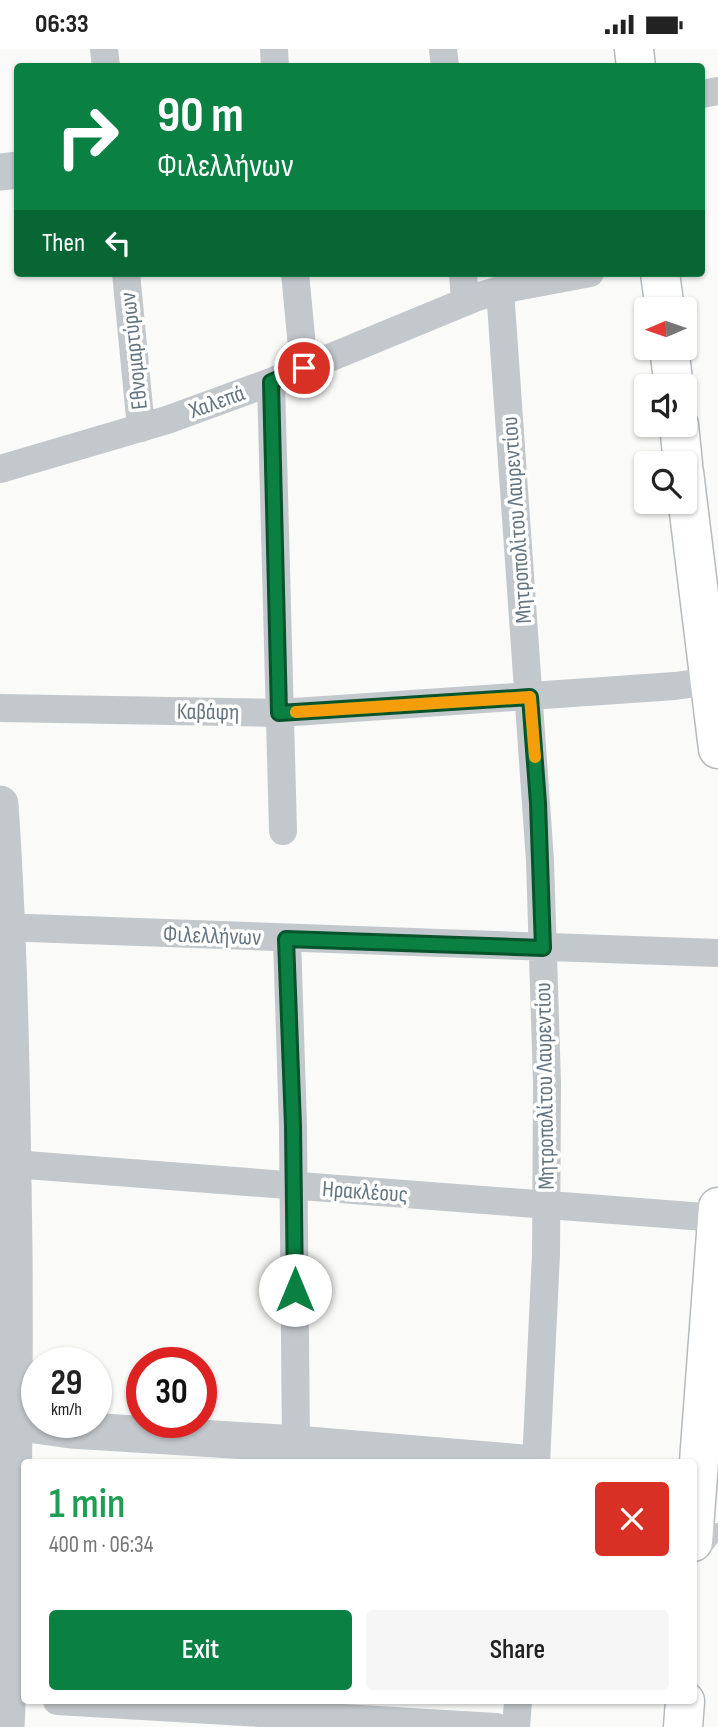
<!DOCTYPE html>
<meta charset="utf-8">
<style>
body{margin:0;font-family:"Sofia Sans Condensed",sans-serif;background:#f6f6f6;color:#222;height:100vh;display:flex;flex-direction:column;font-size:26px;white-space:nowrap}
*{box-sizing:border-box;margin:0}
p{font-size:23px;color:#767676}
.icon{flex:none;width:38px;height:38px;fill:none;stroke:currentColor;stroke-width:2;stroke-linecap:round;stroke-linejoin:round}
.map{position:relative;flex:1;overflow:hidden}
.panel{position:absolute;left:21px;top:1410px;width:676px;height:245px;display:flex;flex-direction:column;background:#fff;border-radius:7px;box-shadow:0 2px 5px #0004}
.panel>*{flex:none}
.banner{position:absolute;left:14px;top:14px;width:691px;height:214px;border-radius:7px;box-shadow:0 2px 5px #0004;background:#0b8043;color:#fff;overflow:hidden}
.needle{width:46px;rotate:268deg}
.fabs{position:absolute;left:634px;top:248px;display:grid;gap:14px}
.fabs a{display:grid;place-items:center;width:63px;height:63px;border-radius:7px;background:#fff;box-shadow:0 2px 5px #0004;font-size:35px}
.speed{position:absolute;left:21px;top:1298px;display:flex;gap:14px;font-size:35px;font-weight:700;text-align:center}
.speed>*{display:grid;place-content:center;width:91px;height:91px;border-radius:50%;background:#fff;box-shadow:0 2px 5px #0004;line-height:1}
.speed small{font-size:18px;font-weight:400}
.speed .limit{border:10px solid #d22;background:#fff;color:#111}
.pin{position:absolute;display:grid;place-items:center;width:60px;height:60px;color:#fff;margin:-30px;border:4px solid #fff;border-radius:50%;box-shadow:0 2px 7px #0007}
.me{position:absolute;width:77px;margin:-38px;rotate:0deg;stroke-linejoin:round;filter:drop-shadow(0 0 5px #0008)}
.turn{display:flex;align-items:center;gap:24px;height:147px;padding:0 28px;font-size:32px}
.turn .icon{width:91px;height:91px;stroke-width:2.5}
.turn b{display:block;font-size:49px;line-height:60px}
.then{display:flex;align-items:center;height:66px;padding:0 28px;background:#0003;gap:14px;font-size:26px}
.round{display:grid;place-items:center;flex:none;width:74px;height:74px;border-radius:7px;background:#f6f6f6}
.headline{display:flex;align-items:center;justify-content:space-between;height:119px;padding:0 28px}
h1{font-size:42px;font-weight:600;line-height:52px;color:#1e9e55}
.button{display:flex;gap:14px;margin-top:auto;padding:14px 28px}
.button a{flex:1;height:80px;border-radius:7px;background:#0b8043;color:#fff;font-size:28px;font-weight:600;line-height:80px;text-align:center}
.button a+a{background:#f6f6f6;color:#222}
.status{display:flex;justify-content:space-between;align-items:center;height:49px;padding:0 35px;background:#fff;direction:ltr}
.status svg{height:19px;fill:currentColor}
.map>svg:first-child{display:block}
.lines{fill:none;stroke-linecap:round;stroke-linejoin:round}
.primary-casing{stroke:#b5babe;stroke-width:41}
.service{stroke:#c3c8cc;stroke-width:14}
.minor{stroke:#c3c8cc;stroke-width:28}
.tertiary{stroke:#c3c8cc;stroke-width:37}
.primary{stroke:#fff;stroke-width:38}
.route-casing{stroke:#07532c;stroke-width:18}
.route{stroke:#0b8043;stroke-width:12}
.slow{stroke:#f59e0b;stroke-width:12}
.labels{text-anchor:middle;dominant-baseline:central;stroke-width:7;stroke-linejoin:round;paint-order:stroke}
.street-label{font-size:23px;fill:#657683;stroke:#fff}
</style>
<div class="status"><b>06:33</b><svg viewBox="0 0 49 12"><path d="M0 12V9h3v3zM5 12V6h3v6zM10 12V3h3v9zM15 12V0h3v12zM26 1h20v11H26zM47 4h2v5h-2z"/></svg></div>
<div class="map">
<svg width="718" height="1678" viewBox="0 0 718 1678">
<rect width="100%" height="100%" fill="#fafaf8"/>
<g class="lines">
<g class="primary-casing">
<path id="primary" d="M634,0L636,18
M660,224L665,261
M669,299L674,338
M679,376L683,415
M684,423L718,700
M693,1493L718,1158
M683,1678L685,1652"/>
</g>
<path class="service" d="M700,1500L708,1495L718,1481"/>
<path class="minor" d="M104,0L106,18
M274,0L275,18
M443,0L445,18
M702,45L718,42
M126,224L141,379
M295,224L304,319
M463,224L465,253
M500,241L540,812L547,1034L546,1205L536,1414
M271,333L283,782
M0,420L167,371L271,333L477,248L500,241L590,224
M0,659L280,664L675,637L718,631
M0,878L718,904
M287,890L293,1077L296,1395
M13,1115L718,1169
M57,1652L496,1678
M516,1678L518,1652"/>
<path class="tertiary" d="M0,123L18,121
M0,755C10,904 12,1052 14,1201C15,1360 14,1519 6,1678
M0,1371L71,1381L296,1395L523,1414"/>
<use href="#primary" class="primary"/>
</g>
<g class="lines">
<g class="route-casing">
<path id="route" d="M295,1241L293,1077L286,890L543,899L538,754L530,648L279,664L271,333L304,319"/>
</g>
<use href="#route" class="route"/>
<path class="slow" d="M296,663L530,648L535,708"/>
</g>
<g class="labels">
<g class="street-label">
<text transform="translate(134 302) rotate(-96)">Εθνομαρτύρων</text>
<text transform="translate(217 353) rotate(-20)">Χαλεπά</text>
<text transform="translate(517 471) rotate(-94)">Μητροπολίτου Λαυρεντίου</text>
<text transform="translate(208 663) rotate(1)">Καβάφη</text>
<text transform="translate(212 887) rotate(2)">Φιλελλήνων</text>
<text transform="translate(545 1037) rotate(-91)">Μητροπολίτου Λαυρεντίου</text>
<text transform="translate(365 1143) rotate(4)">Ηρακλέους</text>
</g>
</g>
</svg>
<div class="fabs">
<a><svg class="needle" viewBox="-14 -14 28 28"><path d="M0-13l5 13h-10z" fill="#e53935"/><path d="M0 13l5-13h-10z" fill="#767676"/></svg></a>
<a><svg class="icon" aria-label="sound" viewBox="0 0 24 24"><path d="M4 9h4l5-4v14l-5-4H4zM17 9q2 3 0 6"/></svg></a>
<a><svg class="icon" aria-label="search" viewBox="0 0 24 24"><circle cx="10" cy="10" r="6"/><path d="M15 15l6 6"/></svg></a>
</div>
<div class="speed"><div>29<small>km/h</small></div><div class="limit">30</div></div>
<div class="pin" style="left:304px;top:319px;background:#d93025"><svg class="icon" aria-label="arrive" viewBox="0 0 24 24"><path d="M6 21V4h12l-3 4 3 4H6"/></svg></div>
<svg class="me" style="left:295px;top:1241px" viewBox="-20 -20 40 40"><circle r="19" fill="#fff"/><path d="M0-13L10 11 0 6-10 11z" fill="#0b8043"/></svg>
<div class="banner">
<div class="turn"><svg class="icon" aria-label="right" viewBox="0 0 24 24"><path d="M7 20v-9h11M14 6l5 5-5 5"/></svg><div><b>90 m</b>Φιλελλήνων</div></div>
<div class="then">Then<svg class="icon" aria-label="left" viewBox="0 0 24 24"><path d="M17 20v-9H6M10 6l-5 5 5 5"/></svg></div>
</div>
<section class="panel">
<div class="headline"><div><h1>1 min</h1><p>400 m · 06:34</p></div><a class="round" style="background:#d93025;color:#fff"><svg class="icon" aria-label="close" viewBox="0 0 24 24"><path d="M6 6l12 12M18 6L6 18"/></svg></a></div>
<div class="button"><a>Exit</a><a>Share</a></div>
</section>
</div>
